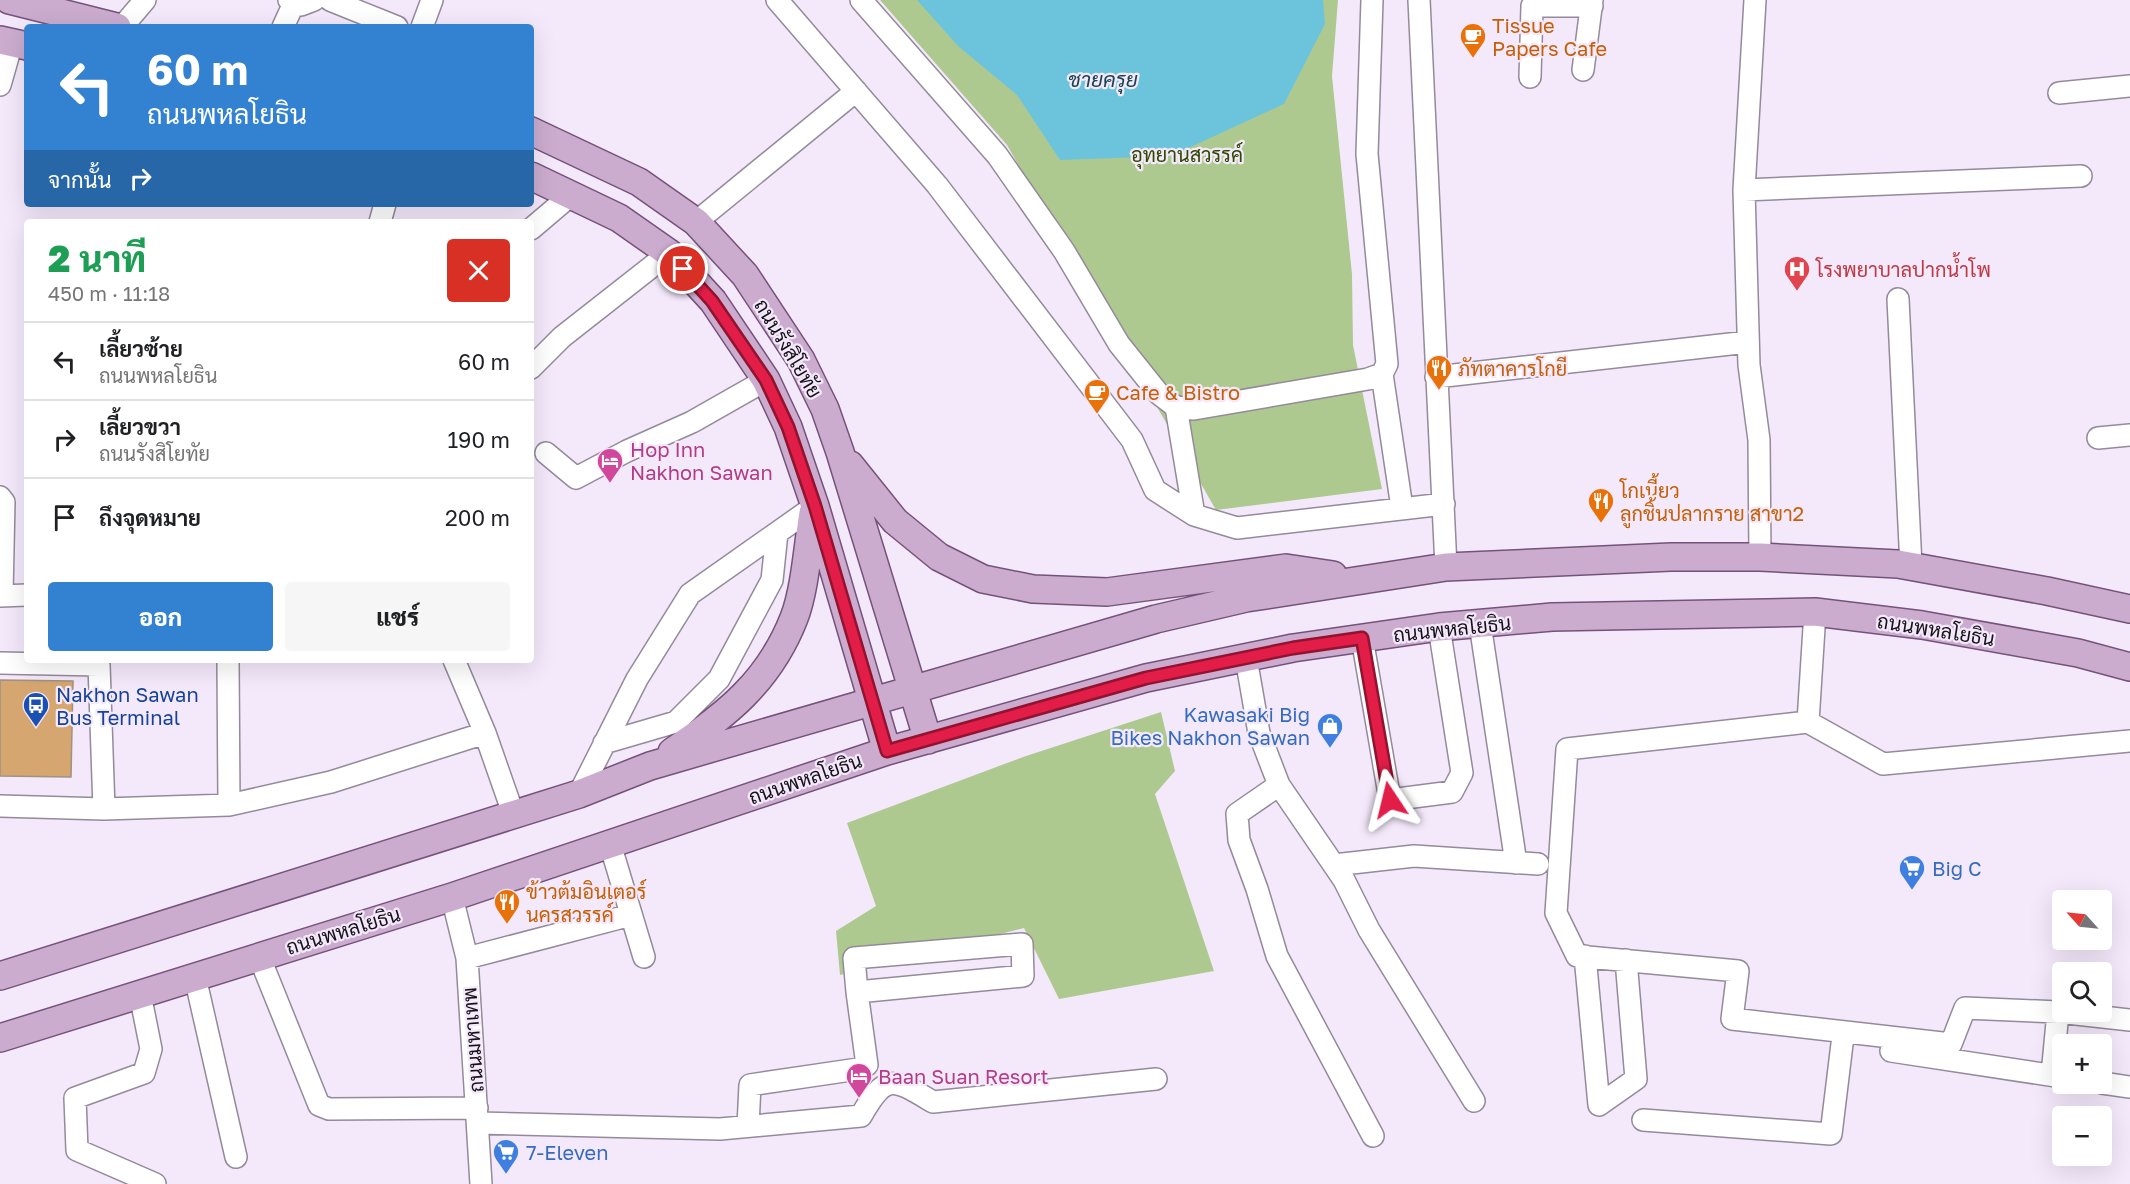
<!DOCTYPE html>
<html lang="th">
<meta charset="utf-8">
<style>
body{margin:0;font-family:"Golos Text",Sarabun,sans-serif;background:#f6f6f6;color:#202124;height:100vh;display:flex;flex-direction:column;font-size:22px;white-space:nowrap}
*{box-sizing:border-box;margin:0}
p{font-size:20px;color:#757577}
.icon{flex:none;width:33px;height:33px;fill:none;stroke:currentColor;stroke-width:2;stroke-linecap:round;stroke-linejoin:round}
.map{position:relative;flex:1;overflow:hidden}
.panel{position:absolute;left:24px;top:219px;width:510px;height:444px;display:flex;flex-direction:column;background:#fff;border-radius:6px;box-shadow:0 6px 24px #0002}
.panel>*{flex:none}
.banner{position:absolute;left:24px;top:24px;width:510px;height:183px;border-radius:6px;box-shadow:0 6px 24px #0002;background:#3381d1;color:#fff;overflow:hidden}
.needle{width:39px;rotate:297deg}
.controls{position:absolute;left:2052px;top:890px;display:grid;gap:12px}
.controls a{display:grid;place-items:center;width:60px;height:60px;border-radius:6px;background:#fff;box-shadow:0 6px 24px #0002;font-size:30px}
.pin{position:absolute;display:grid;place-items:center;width:51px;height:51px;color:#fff;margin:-26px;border:3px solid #fff;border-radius:50%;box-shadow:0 2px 6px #0007}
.me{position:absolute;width:66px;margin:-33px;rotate:350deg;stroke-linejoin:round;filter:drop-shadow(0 0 4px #0008)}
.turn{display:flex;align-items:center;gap:21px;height:126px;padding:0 24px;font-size:27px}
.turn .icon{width:78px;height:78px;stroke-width:2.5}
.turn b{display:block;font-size:42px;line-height:51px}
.then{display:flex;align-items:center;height:57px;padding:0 24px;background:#0003;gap:12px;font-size:22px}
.round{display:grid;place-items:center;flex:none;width:63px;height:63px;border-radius:6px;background:#f6f6f6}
.head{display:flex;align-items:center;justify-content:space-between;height:102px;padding:0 24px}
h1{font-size:36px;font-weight:800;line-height:45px;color:#1e9e55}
.primary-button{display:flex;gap:12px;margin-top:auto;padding:12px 24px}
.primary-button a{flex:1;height:69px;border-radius:6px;background:#3381d1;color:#fff;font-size:24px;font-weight:800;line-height:69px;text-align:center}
.primary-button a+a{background:#f6f6f6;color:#202124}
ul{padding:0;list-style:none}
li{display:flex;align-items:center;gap:18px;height:78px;padding:0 24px;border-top:2px solid #e0e0e0}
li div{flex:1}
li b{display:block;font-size:22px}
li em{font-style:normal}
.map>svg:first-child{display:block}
.green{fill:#aec98f}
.water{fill:#6cc4dc}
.building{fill:#d5a66f;stroke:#9f9183;stroke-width:1.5}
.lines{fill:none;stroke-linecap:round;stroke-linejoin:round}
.minor-casing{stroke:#948a9a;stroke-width:24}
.major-casing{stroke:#75527a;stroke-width:30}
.minor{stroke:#fff;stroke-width:21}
.major{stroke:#cbaccf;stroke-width:27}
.route-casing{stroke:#92132f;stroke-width:15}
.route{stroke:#e11d48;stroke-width:10}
.labels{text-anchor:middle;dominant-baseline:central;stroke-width:4.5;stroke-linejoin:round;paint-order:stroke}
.food-label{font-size:20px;fill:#c56008;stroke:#f4e9fb;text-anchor:start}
.park-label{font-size:20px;fill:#304901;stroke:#f4e9fb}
.health-label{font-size:20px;fill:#be3a42;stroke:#f4e9fb;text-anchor:start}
.street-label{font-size:20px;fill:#161218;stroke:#f4e9fb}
.hotel-label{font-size:20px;fill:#b23c85;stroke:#f4e9fb;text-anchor:start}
.transit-label{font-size:20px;fill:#164399;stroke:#f4e9fb;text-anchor:start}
.shop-label{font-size:20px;fill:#366cbe;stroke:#f4e9fb;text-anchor:start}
.water-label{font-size:21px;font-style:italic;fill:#1b434e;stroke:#f4e9fb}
</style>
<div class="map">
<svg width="2130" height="1184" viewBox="0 0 2130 1184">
<rect width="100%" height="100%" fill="#f4e9fb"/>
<path class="green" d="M880,0H1338L1332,76L1352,274L1353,345L1382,489L1216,510L1007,145Z
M1161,712L1175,771L1155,794L1214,971L1059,999L1024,928L840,975L836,931L876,906L847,823L1023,757Z"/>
<path class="water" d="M917,0H1323L1325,24L1284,104L1171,156L1060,160L1017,95L958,46Z"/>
<path class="building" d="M0,680L73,681L71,777L0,776Z"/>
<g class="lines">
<g class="minor-casing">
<path id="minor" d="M289,0L301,5L314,0
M330,0L397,27
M777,0L937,185L1132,440L1155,490L1194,515L1237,528L1444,504
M861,0L997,155L1064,251L1119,344L1159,394L1176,407L1194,409L1368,379L1382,374
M1372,0L1367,154L1387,364L1382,374L1402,508
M1419,0L1446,567
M1755,0L1744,190L1749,365L1759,440L1760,557
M122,27L145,0
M283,27L294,3
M422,27L432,0
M1583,70L1592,0
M1530,77L1532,6H1592
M0,85L12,43
M2059,93L2130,86
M1744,190L2081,176
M380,222L385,204
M696,222L856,91
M531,229L571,195
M1898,299L1911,566
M531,368L562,337L669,253
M1436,377L1748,342
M1176,407L1194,515
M2098,438L2130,435
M546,453L576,478L627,451L692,422L766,380
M0,497L4,502L2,596
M0,596L27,595
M1815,612L1808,722L1567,749L1556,913L1577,956L1738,971L1732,1019L1951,1044L1965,1008L2058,1012L2130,1020
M1480,624L1516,863
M1362,638L1390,800L1452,792L1462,773L1439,627
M1246,658L1259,733L1279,785L1344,880L1369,930L1474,1101
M228,660L229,805
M454,660L485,733L513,813
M0,663L99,665L104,809L0,806
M1808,722L1883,764L2130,741
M604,743L676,722L719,679L772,580L777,533
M1279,785L1237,814L1239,840L1257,889L1277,956L1373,1136
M579,794L637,679L690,594L815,506
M104,809L229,805L331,782L485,733
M610,844L644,957
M1334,865L1414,856L1538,864
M452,897L467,958L481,1184
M259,956L319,1105L329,1109L477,1108
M1585,956L1599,1105L1636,1079L1626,960
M467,958L631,915
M195,977L236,1157
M140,994L151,1049L144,1073L75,1098L77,1150L155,1184
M1891,1051L2062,1077
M2052,1075L2058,1012
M2102,1083L2130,1087
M1643,1120L1831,1134L1842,1044
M478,1123L720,1129L861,1116C886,1072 893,1078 933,1102L1156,1079
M748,1126L750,1085L858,1069L867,1065L857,992L1023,976L1022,944L854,958L857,992"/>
</g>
<g class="major-casing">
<path id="major" d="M9,0L117,27
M0,40L27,46
M531,131L639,182L696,222L745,275L801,360L825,409L840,452L928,740
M531,176L619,218L669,253L713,301L766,380L788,427L815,506L887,751
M850,465L895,521L939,557L983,579L1033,589L1107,592L1286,568L1333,575
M672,752C726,715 769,682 794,618C805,590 808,544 813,513
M0,976L579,794L650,766L1156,619L1246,598L1446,567L1671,557H1760L1898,564L2047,591L2130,609
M0,1038L452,897L887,751L1146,678L1293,648L1439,627L1552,617L1815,612L1922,625L2078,653L2130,667"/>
</g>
<use href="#minor" class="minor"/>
<use href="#major" class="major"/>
</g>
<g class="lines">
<g class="route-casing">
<path id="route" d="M683,269L712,301L766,380L788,427L815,506L887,751L1146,678L1293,648L1362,638L1390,800"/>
</g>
<use href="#route" class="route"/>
</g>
<defs>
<g id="cafe-pin" transform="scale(1.35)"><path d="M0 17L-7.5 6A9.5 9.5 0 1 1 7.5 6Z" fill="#e8710a" stroke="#f4e9fb"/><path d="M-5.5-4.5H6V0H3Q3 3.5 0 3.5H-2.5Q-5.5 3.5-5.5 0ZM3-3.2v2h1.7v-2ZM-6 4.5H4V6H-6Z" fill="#fff"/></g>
<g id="hospital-pin" transform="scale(1.35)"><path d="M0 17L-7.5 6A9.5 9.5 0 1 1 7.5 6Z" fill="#e0444e" stroke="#f4e9fb"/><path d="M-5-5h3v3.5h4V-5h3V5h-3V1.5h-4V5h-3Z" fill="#fff"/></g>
<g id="restaurant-pin" transform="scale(1.35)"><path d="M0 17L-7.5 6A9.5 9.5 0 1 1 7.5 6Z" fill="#e8710a" stroke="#f4e9fb"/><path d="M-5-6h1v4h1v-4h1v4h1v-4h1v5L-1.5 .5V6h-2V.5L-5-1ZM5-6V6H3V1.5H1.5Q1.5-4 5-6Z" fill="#fff"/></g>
<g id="hotel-pin" transform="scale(1.35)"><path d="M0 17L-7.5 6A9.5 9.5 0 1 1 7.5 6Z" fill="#d1479c" stroke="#f4e9fb"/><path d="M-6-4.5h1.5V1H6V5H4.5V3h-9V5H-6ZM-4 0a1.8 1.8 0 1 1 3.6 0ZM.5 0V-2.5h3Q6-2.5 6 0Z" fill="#fff"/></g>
<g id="bus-pin" transform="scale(1.35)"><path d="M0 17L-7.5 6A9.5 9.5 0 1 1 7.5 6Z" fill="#1a4fb4" stroke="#f4e9fb"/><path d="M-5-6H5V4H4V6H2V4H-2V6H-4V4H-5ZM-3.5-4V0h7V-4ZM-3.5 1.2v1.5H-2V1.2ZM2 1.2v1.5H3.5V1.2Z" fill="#fff"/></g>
<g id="shop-pin" transform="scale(1.35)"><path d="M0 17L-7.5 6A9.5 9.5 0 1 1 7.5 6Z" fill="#3f7fe0" stroke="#f4e9fb"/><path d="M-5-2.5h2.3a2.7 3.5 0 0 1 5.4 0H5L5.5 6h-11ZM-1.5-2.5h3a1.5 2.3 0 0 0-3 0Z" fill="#fff"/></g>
<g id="supermarket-pin" transform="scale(1.35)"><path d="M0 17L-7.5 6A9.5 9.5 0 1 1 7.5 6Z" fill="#3f7fe0" stroke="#f4e9fb"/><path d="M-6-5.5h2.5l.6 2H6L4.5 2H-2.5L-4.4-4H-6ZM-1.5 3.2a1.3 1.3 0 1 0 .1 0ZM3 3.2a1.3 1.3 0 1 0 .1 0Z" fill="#fff"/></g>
</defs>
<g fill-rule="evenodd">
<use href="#cafe-pin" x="1473" y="36"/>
<use href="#hospital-pin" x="1797" y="269"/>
<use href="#restaurant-pin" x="1439" y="368"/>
<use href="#cafe-pin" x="1097" y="392"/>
<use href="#hotel-pin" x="610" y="461"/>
<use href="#restaurant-pin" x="1601" y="501"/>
<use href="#bus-pin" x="36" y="705"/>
<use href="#shop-pin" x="1330" y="726"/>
<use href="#supermarket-pin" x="1912" y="868"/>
<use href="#restaurant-pin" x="507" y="902"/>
<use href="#hotel-pin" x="859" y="1076"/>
<use href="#supermarket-pin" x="506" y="1152"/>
</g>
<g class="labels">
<g class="food-label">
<text x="1492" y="25">Tissue<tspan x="1492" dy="23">Papers Cafe</tspan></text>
<text x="1458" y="368">ภัทตาคารโกยี</text>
<text x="1116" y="392">Cafe &amp; Bistro</text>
<text x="1620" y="490">โกเนี้ยว<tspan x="1620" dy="23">ลูกชิ้นปลากราย สาขา2</tspan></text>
<text x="526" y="891">ข้าวต้มอินเตอร์<tspan x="526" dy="23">นครสวรรค์</tspan></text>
</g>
<g class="park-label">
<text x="1187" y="154">อุทยานสวรรค์</text>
</g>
<g class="health-label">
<text x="1816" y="269">โรงพยาบาลปากน้ำโพ</text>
</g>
<g class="street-label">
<text transform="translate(789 348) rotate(59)">ถนนรังสิโยทัย</text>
<text transform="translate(1452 628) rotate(-6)">ถนนพหลโยธิน</text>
<text transform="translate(1936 629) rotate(9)">ถนนพหลโยธิน</text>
<text transform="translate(805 778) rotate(-19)">ถนนพหลโยธิน</text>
<text transform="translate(343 930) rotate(-17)">ถนนพหลโยธิน</text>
<text transform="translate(472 1040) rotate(-94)">ถนนมหาเทพ</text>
</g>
<g class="hotel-label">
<text x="630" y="449">Hop Inn<tspan x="630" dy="23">Nakhon Sawan</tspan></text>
<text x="878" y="1076">Baan Suan Resort</text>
</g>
<g class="transit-label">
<text x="56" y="694">Nakhon Sawan<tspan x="56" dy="23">Bus Terminal</tspan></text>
</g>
<g class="shop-label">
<text x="1310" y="714" text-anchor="end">Kawasaki Big<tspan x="1310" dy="23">Bikes Nakhon Sawan</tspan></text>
<text x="1932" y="868">Big C</text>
<text x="526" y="1152">7-Eleven</text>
</g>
<g class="water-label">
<text x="1103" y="79">ชายครุย</text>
</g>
</g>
</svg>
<div class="controls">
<a><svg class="needle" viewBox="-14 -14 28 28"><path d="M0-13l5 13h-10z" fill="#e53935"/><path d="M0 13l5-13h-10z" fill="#757577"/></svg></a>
<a><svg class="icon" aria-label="search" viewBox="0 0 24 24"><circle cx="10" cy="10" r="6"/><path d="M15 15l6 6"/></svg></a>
<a>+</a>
<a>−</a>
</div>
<div class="pin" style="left:683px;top:269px;background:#d93025"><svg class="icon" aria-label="arrive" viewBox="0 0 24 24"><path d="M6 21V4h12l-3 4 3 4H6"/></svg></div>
<svg class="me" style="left:1390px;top:800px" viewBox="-20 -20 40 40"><path d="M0-17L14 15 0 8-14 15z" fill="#e11d48" stroke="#fff" stroke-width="4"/></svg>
<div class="banner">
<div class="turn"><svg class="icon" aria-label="left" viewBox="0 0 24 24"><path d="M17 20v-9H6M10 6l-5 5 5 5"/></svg><div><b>60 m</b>ถนนพหลโยธิน</div></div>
<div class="then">จากนั้น<svg class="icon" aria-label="right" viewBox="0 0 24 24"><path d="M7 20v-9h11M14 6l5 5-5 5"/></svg></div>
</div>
<section class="panel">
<div class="head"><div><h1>2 นาที</h1><p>450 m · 11:18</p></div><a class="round" style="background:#d93025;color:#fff"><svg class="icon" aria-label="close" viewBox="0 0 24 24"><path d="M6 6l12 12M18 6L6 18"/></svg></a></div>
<ul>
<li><svg class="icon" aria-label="left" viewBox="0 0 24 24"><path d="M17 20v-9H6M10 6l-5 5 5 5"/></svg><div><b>เลี้ยวซ้าย</b><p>ถนนพหลโยธิน</p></div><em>60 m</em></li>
<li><svg class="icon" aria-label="right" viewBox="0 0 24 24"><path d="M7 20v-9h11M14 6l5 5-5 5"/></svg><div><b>เลี้ยวขวา</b><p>ถนนรังสิโยทัย</p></div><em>190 m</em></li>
<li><svg class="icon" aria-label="arrive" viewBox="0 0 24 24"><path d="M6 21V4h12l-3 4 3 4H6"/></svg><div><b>ถึงจุดหมาย</b></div><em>200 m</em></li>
</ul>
<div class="primary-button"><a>ออก</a><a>แชร์</a></div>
</section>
</div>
